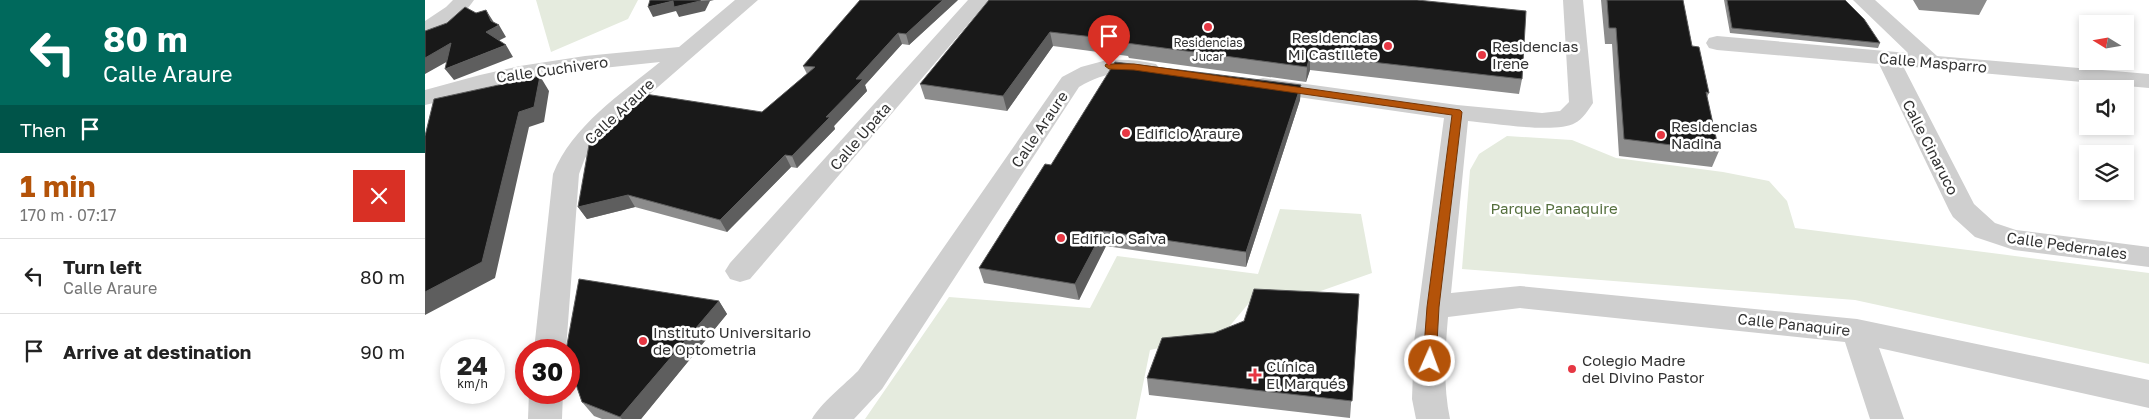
<!DOCTYPE html>
<meta charset="utf-8">
<style>
body{margin:0;font-family:"Golos Text",sans-serif;background:#f2f2f2;color:#222;height:100vh;display:flex;flex-direction:column;font-size:19px;white-space:nowrap}
*{box-sizing:border-box;margin:0}
p{font-size:16px;color:#767676}
.icon{flex:none;width:28px;height:28px;fill:none;stroke:currentColor;stroke-width:2;stroke-linecap:round;stroke-linejoin:round}
.map{position:relative;flex:1;overflow:hidden}
.drawer{display:flex;flex-direction:column;background:#fff;width:425px}
.drawer>*{flex:none}
.banner{background:#00695c;color:#fff;overflow:hidden}
.needle{width:32px;rotate:281deg}
.controls{position:absolute;left:1654px;top:15px;display:grid;gap:10px}
.controls a{display:grid;place-items:center;width:55px;height:55px;border-radius:0px;background:#fff;box-shadow:0 2px 8px #0003;font-size:25px}
.speed{position:absolute;left:15px;top:339px;display:flex;gap:10px;font-size:25px;font-weight:700;text-align:center}
.speed>*{display:grid;place-content:center;width:65px;height:65px;border-radius:50%;background:#fff;box-shadow:0 2px 8px #0003;line-height:1}
.speed small{font-size:12px;font-weight:400}
.speed .limit{border:8px solid #d22;background:#fff;color:#111}
.pin{position:absolute;display:grid;place-items:center;width:42px;height:42px;color:#fff;margin:-51px -21px;border-radius:50% 50% 50% 0;rotate:-45deg;box-shadow:0 0 5px #0007}
.pin .icon{rotate:45deg}
.me{position:absolute;width:55px;margin:-28px;rotate:2deg;stroke-linejoin:round;filter:drop-shadow(0 0 4px #0008)}
.turn{display:flex;align-items:center;gap:18px;height:105px;padding:0 20px;font-size:22px}
.turn .icon{width:65px;height:65px;stroke-width:2.5}
.turn b{display:block;font-size:35px;line-height:42px}
.then{display:flex;align-items:center;height:48px;padding:0 20px;background:#0003;gap:10px;font-size:19px}
.round{display:grid;place-items:center;flex:none;width:52px;height:52px;border-radius:0px;background:#f2f2f2}
.headline{display:flex;align-items:center;justify-content:space-between;height:85px;padding:0 20px}
h1{font-size:30px;font-weight:700;line-height:38px;color:#b45309}
ul{padding:0;list-style:none}
li{display:flex;align-items:center;gap:15px;height:75px;padding:0 20px;border-top:1px solid #e0e0e0}
li div{flex:1}
li b{display:block;font-size:19px}
li em{font-style:normal}
main{display:flex;flex:1;min-height:0}
.map>svg:first-child{display:block}
.green{fill:#e5ebde}
.lines{fill:none;stroke-linecap:round;stroke-linejoin:round}
.minor{fill:#cfcfcf;fill-rule:evenodd}
.wall{fill:#8c8c8c}
.shaded-wall{fill:#5e5e5e}
.building{fill:#191919;stroke:#5e5e5e}
.route{fill:#b45309;stroke:#753606}
.poi-dot{fill:#e63743;stroke:#fff;stroke-width:2}
.labels{text-anchor:middle;dominant-baseline:central;stroke-width:5;stroke-linejoin:round;paint-order:stroke}
.far-poi-label{font-size:12px;fill:#323232;stroke:#fff}
.poi-label{font-size:15px;fill:#323232;stroke:#fff;text-anchor:start}
.street-label{font-size:15px;fill:#323232;stroke:#fff}
.park-label{font-size:15px;fill:#556f3e;stroke:#fff}
</style>
<main>
<section class="drawer">
<div class="banner">
<div class="turn"><svg class="icon" aria-label="left" viewBox="0 0 24 24"><path d="M17 20v-9H6M10 6l-5 5 5 5"/></svg><div><b>80 m</b>Calle Araure</div></div>
<div class="then">Then<svg class="icon" aria-label="arrive" viewBox="0 0 24 24"><path d="M6 21V4h12l-3 4 3 4H6"/></svg></div>
</div>
<div class="headline"><div><h1>1 min</h1><p>170 m · 07:17</p></div><a class="round" style="background:#d93025;color:#fff"><svg class="icon" aria-label="close" viewBox="0 0 24 24"><path d="M6 6l12 12M18 6L6 18"/></svg></a></div>
<ul>
<li><svg class="icon" aria-label="left" viewBox="0 0 24 24"><path d="M17 20v-9H6M10 6l-5 5 5 5"/></svg><div><b>Turn left</b><p>Calle Araure</p></div><em>80 m</em></li>
<li><svg class="icon" aria-label="arrive" viewBox="0 0 24 24"><path d="M6 21V4h12l-3 4 3 4H6"/></svg><div><b>Arrive at destination</b></div><em>90 m</em></li>
</ul>
</section>
<div class="map">
<svg width="1724" height="419" viewBox="0 0 1724 419">
<rect width="100%" height="100%" fill="#fff"/>
<path class="green" d="M111,0H213L203,19L126,52Z
M1082,136L1147,140L1191,158L1298,172L1344,181L1362,201L1370,228L1724,273V364L1430,300L1037,269L1045,170L1054,154Z
M855,209L936,214L947,273L890,293L829,297L798,334L725,350L711,419H440L524,297L665,308L692,256L833,274Z"/>
<g class="lines">
<path class="minor" d="M28,0H49C38,16 20,33 0,38V21L21,7Z
M310,0H333L195,120L160,158L154,174L141,350H109L128,174C147,126 196,94 235,62C179,68 122,73 67,86C44,91 23,100 0,105V90L55,75L95,66L160,56L254,47Z
M543,0H564L325,279L315,282L305,279L300,271L305,263Z
M1138,0H1158L1168,103C1164,109 1157,120 1150,123C1132,134 1066,123 1043,121L1026,293L1095,286L1432,319L1724,380V408L1454,348L1479,419H1445L1420,342L1095,308L1023,317C1020,351 1018,386 1025,419H991L987,399L989,342L1019,118L838,92L830,90L826,85L830,80L838,78L1032,105L1117,113L1135,111L1144,102Z
M1428,0H1450L1512,56L1724,74V88L1478,66L1549,204L1570,223L1591,230L1724,247V267L1589,250L1550,237L1528,217L1524,210L1454,64L1292,50L1284,48L1281,43L1284,38L1292,36L1483,53Z
M682,60C699,59 715,60 731,64L735,69L731,74C721,76 713,74 703,74C684,72 670,78 654,87L457,389L429,419H387C394,405 421,383 433,371L637,77L656,67Z
M104,392H138L137,419H103Z"/>
</g>
<path class="wall" d="M533,0L484,45L477,44L440,85L442,91L409,126L410,129L372,168L366,167L302,232L210,207L162,219L153,207L337,112L382,74L378,66Z
M564,0L1097,79L1094,94L885,70L881,82L704,58L703,56L628,46L582,111L500,99L495,84Z
M1176,0H1258L1267,46L1284,93L1282,97L1294,151L1287,167L1194,156L1187,44H1180Z
M1299,0H1420L1455,43L1453,48L1305,33Z
M1488,0H1562L1554,15L1494,10Z
M876,85L875,100L821,267L681,246L654,300L559,283L554,268Z
M934,294L925,418L724,395L722,378L789,333Z
M294,301L302,314L216,419H177L169,416L157,402Z"/>
<path class="shaded-wall" d="M289,0L285,1L280,11L254,17L251,11L228,17L223,7L248,1Z
M518,0H533L484,45L481,34Z
M61,10L68,21L71,27L74,25L81,37L69,43L61,32Z
M625,32L628,46L582,111L578,96Z
M473,33L477,44L440,85L442,91L409,126L410,129L372,168L367,156L401,117L431,79Z
M26,43L34,55L0,74V56Z
M81,45L88,57L29,80L20,69Z
M885,55V70L881,82L882,67Z
M115,76L124,91L119,122L104,127L70,278L0,315V292L94,112Z
M876,85L875,100L821,267V252Z
M360,155L366,167L302,232L295,220Z
M203,195L210,207L162,219L153,207Z
M678,231L681,246L654,300L650,284Z
M294,301L302,314L216,419H197L195,417Z"/>
<path class="building" d="M225,0H276L275,1L249,7L248,1L223,7Z
M435,0H518L481,34L473,33L431,79H438L401,117H405L367,156L360,155L295,220L203,195L153,207L165,139L220,94L337,112L390,67L378,66Z
M564,0H992L1101,11L1097,79L885,55L882,67L701,43L703,41L625,32L578,96L495,84Z
M1182,0H1258L1267,46L1274,47L1284,93L1281,92L1294,151L1199,139L1191,28H1184Z
M1302,0H1420L1439,19L1455,43L1307,28Z
M40,7L51,13L61,10L66,21L74,25L61,32L81,45L20,69L26,43L0,58V31L22,23Z
M690,62L876,85L821,252L678,231L650,284L554,268L620,164L626,165Z
M115,76L109,107L94,112L57,262L0,292V136L9,99Z
M154,279L294,301L195,417L157,402L144,364V350H141Z
M829,289L934,294L927,401L722,378L737,338L789,333L819,321Z"/>
<path class="route" d="M681,64H709L1035,110L1037,112L1014,307L1011,361L1009,365L1005,366L1000,365L998,361L1002,307L1027,115L709,70L684,69L680,66Z"/>
<g class="poi-dot">
<circle cx="783" cy="27" r="5"/>
<circle cx="963" cy="46" r="5"/>
<circle cx="1057" cy="55" r="5"/>
<circle cx="701" cy="133" r="5"/>
<circle cx="1236" cy="135" r="5"/>
<circle cx="636" cy="238" r="5"/>
<circle cx="218" cy="341" r="5"/>
<circle cx="1147" cy="369" r="5"/>
<path d="M827.5 367.5h5v5h5v5h-5v5h-5v-5h-5v-5h5z"/>
</g>
<g class="labels">
<g class="far-poi-label">
<text x="783" y="42">Residencias<tspan x="783" dy="14">Jucar</tspan></text>
</g>
<g class="poi-label">
<text x="953" y="37" text-anchor="end">Residencias<tspan x="953" dy="17">Mi Castillete</tspan></text>
<text x="1067" y="46">Residencias<tspan x="1067" dy="17">Irene</tspan></text>
<text x="1246" y="126">Residencias<tspan x="1246" dy="17">Nadina</tspan></text>
<text x="711" y="133">Edificio Araure</text>
<text x="646" y="238">Edificio Saiva</text>
<text x="228" y="332">Instituto Universitario<tspan x="228" dy="17">de Optometria</tspan></text>
<text x="1157" y="360">Colegio Madre<tspan x="1157" dy="17">del Divino Pastor</tspan></text>
<text x="841" y="366">Clínica<tspan x="841" dy="17">El Marqués</tspan></text>
</g>
<g class="street-label">
<text transform="translate(1508 62) rotate(5)">Calle Masparro</text>
<text transform="translate(127 69) rotate(-8)">Calle Cuchivero</text>
<text transform="translate(194 111) rotate(-43)">Calle Araure</text>
<text transform="translate(614 129) rotate(-56)">Calle Araure</text>
<text transform="translate(435 136) rotate(-49)">Calle Upata</text>
<text transform="translate(1506 147) rotate(63)">Calle Cinaruco</text>
<text transform="translate(1642 245) rotate(8)">Calle Pedernales</text>
<text transform="translate(1369 324) rotate(6)">Calle Panaquire</text>
</g>
<g class="park-label">
<text x="1129" y="208">Parque Panaquire</text>
</g>
</g>
</svg>
<div class="controls">
<a><svg class="needle" viewBox="-14 -14 28 28"><path d="M0-13l5 13h-10z" fill="#e53935"/><path d="M0 13l5-13h-10z" fill="#767676"/></svg></a>
<a><svg class="icon" aria-label="sound" viewBox="0 0 24 24"><path d="M4 9h4l5-4v14l-5-4H4zM17 9q2 3 0 6"/></svg></a>
<a><svg class="icon" aria-label="layers" viewBox="0 0 24 24"><path d="M12 4l9 5-9 5-9-5zM3 14l9 5 9-5"/></svg></a>
</div>
<div class="speed"><div>24<small>km/h</small></div><div class="limit">30</div></div>
<div class="pin" style="left:684px;top:66px;background:#d93025"><svg class="icon" aria-label="arrive" viewBox="0 0 24 24"><path d="M6 21V4h12l-3 4 3 4H6"/></svg></div>
<svg class="me" style="left:1005px;top:361px" viewBox="-20 -20 40 40"><circle r="17" fill="#b45309" stroke="#fff" stroke-width="3"/><path d="M0-11L8 9 0 5-8 9z" fill="#fff"/></svg>
</div>
</main>
